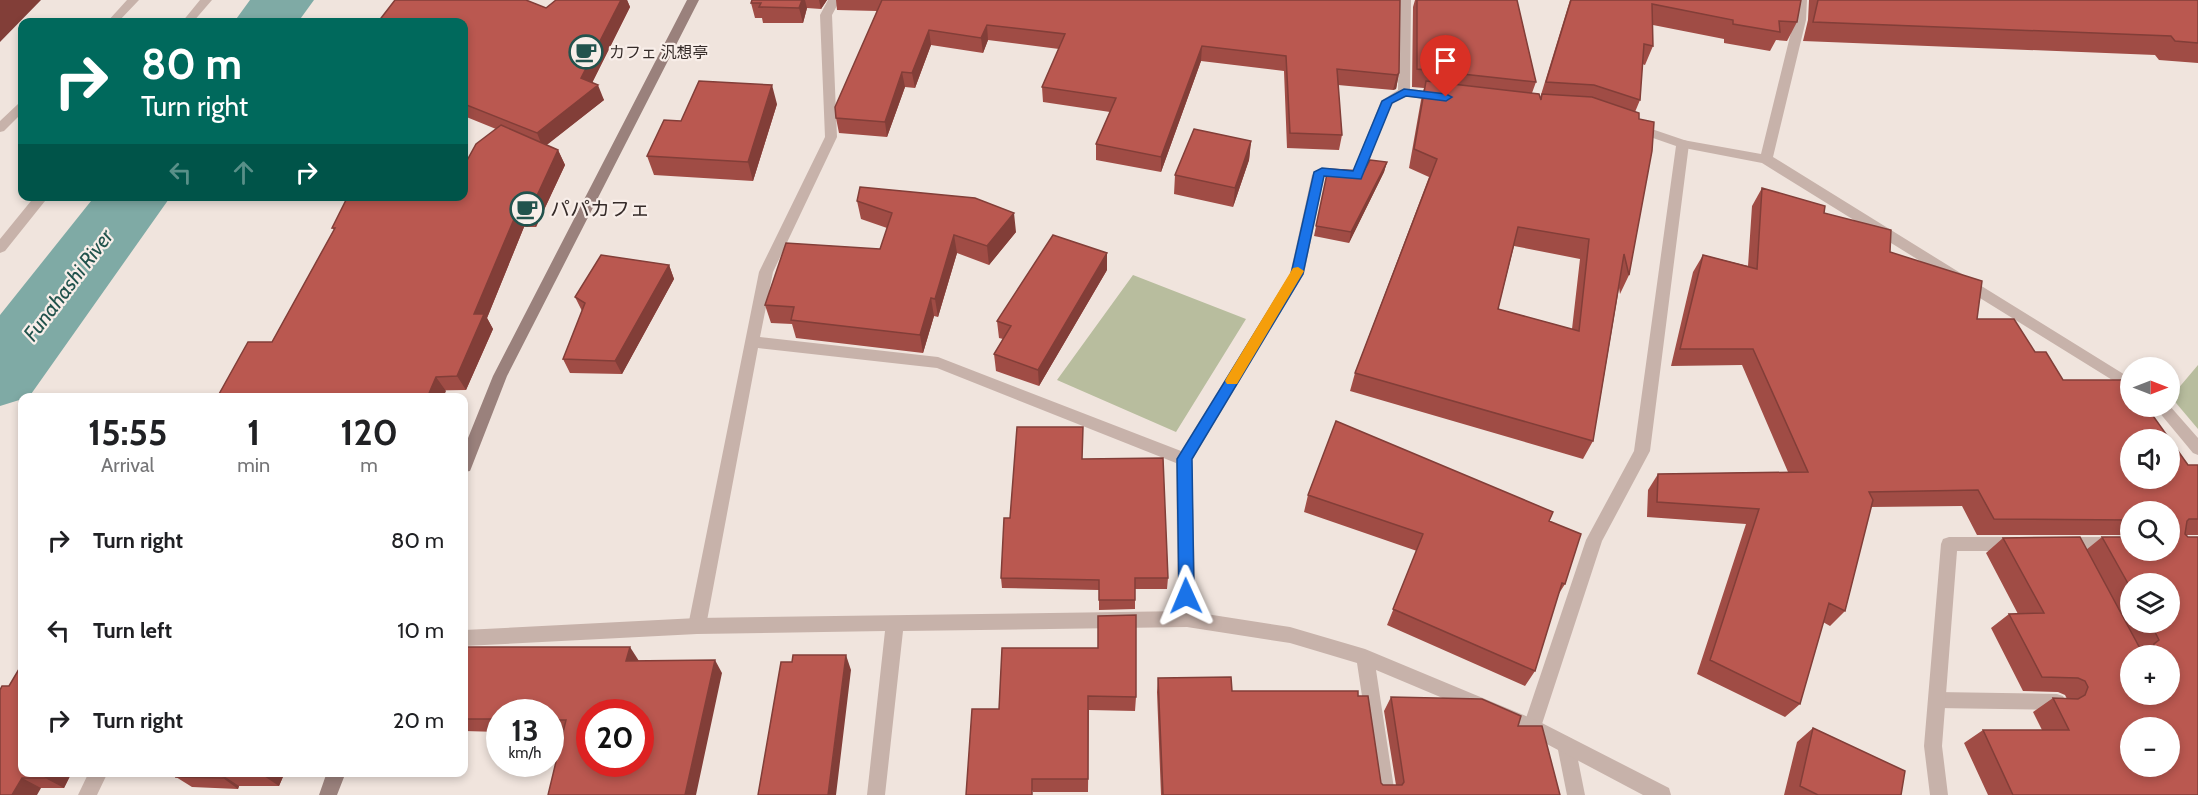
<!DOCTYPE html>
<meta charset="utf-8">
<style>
body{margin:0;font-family:Cabin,"Noto Sans JP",sans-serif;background:#f6f6f6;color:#202124;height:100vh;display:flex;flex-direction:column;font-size:22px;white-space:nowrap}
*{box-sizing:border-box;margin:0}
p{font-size:20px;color:#757577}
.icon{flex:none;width:33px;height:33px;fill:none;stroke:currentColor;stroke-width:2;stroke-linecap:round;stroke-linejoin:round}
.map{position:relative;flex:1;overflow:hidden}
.side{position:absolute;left:18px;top:393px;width:450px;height:384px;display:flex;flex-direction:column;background:#fff;border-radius:12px;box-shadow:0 3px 9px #0003}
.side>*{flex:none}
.banner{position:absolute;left:18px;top:18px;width:450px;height:183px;border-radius:12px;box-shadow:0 3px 9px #0003;background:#00695c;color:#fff;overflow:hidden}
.needle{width:39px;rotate:90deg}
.buttons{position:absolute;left:2120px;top:357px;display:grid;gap:12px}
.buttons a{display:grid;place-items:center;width:60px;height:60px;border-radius:50%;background:#fff;box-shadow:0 3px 9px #0003;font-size:30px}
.speed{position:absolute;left:486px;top:699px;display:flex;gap:12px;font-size:30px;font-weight:700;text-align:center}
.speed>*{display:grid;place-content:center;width:78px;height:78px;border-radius:50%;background:#fff;box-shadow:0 3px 9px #0003;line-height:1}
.speed small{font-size:15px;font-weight:400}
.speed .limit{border:9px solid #d22;background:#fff;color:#111}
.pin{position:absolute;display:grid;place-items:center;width:51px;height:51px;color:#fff;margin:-62px -26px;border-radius:50% 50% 50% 0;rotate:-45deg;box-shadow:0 0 6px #0007}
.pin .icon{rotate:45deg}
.me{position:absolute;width:66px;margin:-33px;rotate:359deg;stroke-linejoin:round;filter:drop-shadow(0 0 4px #0008)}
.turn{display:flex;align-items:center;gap:21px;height:126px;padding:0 24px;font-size:27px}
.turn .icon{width:78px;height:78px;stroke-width:2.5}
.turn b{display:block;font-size:42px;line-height:51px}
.lanes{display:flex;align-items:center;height:57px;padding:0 24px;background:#0003;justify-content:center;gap:30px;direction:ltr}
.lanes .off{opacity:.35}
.eta{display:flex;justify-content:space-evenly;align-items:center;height:102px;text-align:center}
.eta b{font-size:36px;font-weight:700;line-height:42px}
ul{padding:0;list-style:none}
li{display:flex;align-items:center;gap:18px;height:90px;padding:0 24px}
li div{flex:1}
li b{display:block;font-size:22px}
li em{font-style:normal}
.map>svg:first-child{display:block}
.green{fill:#b8bd9e}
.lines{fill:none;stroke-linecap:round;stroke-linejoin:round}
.river{fill:#7faaa5;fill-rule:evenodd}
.lane{fill:#c7b2aa;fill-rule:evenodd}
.street{fill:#c7b2aa;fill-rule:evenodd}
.secondary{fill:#9a817c;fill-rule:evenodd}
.wall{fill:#a04c45;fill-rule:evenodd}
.shaded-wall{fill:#823e38}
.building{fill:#ba5850;stroke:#823e38;stroke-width:1.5;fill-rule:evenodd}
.route{fill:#1a73e8;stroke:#114b97;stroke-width:1.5}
.slow{fill:#f59e0b}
.labels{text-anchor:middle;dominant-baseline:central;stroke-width:4.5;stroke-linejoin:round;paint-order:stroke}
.far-poi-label{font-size:16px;fill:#352b29;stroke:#f8eee9;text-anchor:start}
.poi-label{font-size:20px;fill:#352b29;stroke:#f8eee9;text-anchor:start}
.water-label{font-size:21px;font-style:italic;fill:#22534d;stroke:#f8eee9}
</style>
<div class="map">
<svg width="2198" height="795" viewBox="0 0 2198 795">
<rect width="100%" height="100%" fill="#f0e4dd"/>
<path class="green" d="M1133,275L1246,319L1176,432L1057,380Z
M2198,365V429L2171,397Z"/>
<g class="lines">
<path class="river" d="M250,0H314L298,22H234Z
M95,196H171L29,397L0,406V315Z"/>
<path class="lane" d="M828,0H840L832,15L837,137L773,272L760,337L938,357L1181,451L1290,274L1312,175L1321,168L1353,171L1381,101L1398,90L1399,0H1411L1410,89L1442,93L1448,97C1434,110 1405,85 1392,105C1379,123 1373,158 1362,179L1324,177L1304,274L1192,460L1196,619L1193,624L1187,627L1181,624L1178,619L1176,463L937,368L758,348L706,626L703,631L697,634L691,631L688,626L759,272L825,137L820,15Z
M1634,123L1687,141L1689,144L1650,451L1602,541L1541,727L1538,733L1532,736L1526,733L1523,727L1586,540L1634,451L1676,146L1630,130L1628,127Z
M1937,692L2057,694L2063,696L2066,702L2063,708L2057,710L1937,708L1931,706L1928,700L1931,694Z
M1566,736L1572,739L1575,745L1585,795H1567L1557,745L1560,739Z
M89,772H108L97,795H78Z"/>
<path class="street" d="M127,0H139L118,22H107Z
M200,0H212L193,22H182Z
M1795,0H1807L1806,20L1773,157L2130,378V391L1762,163L1679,147L1677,144L1683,140L1761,154L1794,20Z
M22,103V113L4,131L0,132V121L18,104Z
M35,196H49L5,251L0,253V239Z
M2169,405L2198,438V455L2193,453L2154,406Z
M1949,537H2016L2022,539L2024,544L2022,549L2016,551H1957L1942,746L1948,795H1930L1924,746L1941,544L1943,539Z
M2064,537H2130L2132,550L2064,551L2058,549L2056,544L2058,539Z
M1187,611L1290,627L1365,649L1538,721L1669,788L1671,795H1643L1526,733L1376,670L1395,795H1377L1357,663L1290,643L1187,627L903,631L885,795H867L885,631L697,634L464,646V630L697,618Z"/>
<path class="secondary" d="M687,0H699L507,376L472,466L470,471L464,472V448L493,376Z
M327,772H346L337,795H319Z"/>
</g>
<path class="wall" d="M556,0H627L630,7L592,83L604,100L546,145L558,150L565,165L536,227H524L487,318L493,329L466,390L219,394L272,342L334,230L332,228L464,196L496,129L464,116V22L546,8Z
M752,0H827L821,9L807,8L803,23H763L762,18H755L751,3Z
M836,0H1400L1399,73L1396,89L1393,90L1338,85L1342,135L1339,150L1287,148L1284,71L1201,61L1161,172L1096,160V144L1110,112L1043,102L1042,87L1059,49L988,40L983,53L931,45L915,88L905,87L887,137L839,133L836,118L877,11L837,10Z
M1415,0H1517L1536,82L1532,93L1540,98L1570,0H1801L1797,22L1787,41L1776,40L1770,51L1724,43V39L1653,25V46L1645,65L1642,64L1640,100L1635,112L1629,275L1620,294L1619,288L1593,441L1583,459L1350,391L1355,373L1429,177L1409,168L1421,100L1424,88L1412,87L1413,7ZM1514,246L1580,259L1572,329L1498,309Z
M1809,0H2198V63L2159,60L2155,55L1803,41L1808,20Z
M777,104L753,181L654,175L647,156L681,121Z
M1251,141L1249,160L1233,207L1174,194L1175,175Z
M1387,162L1384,172L1349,243L1314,236L1328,169L1364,171Z
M1762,188L1824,213L1890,252L1977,319L2035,352L2063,380L2188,465H2198V535H2186L2198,795H1988L1964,743L1983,730H2042L2033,712L2053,698L2067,699L2065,695L2058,692L2023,691L1991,628L2009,614H2018L1986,553L2003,538L2086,550L2102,537L2169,550V512H2130V535H1977L1962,506L1871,507L1845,611L1830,626L1823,622L1800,704L1785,717L1697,674L1746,524L1647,517L1648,490L1658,474L1788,472L1742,365L1671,366L1693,272L1703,255L1748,266L1752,206ZM2130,584L2169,622H2130ZM2130,656H2169V694Z
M857,201L1016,232L989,265L957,253L938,317L934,316L923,353L796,338L792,324L771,323L765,305L880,249L887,228L861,219Z
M669,265L674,279L622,374L570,373L563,359L582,311L575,297Z
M1107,270L1039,386L996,371L994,354L1003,339L999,338L997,321Z
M1083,427L1082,459L1168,578L1167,589H1135V609L1099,610V590L1002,588L1001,578L1010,518Z
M1308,495L1549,521L1565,584L1558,595L1535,671L1525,686L1387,625L1417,551L1304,512Z
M464,647L639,661L722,673L563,732H550V712H500V732L464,731Z
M1002,648L1136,697L1135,711L1089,710L1088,792H1033L999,709Z
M1158,678L1232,691L1358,696L1381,783L1383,785H1396L1384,711L1391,697L1518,726L1560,795H1161L1157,692Z
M9,686L72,772L64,788H41L0,795Z
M1813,728L1901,795H1784L1797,742Z
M285,772L279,786H239L238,789L192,787L176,777Z"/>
<path class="shaded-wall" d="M0,0H41L0,42Z
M621,0H627L630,7L587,93L581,78Z
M802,0H805L807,8L803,23L799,8Z
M819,0H827L821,9Z
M987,25L988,40L983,53L981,38Z
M929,30L931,45L915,88L912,73Z
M1202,46L1201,61L1161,172V157Z
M902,72L905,87L887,137L885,122Z
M1399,73L1396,89L1393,90L1397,75Z
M598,85L604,100L543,148L537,133Z
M772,85L777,104L753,181L748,162Z
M1251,141L1249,160L1233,207L1235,188Z
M558,150L565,165L536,227L529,213Z
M1387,162L1384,172L1349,243L1351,232Z
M517,212L524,227L487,318L493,329L466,390L457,376L474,314Z
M1014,213L1016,232L989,265L987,246Z
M954,235L957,253L938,317L935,299Z
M1107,253V270L1039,386L1038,370Z
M669,265L674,279L622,374L615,361Z
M931,298L934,316L923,353L920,335Z
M436,377L446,391L443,398H427Z
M630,647L639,661H626Z
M846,655L851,670L836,795H828Z
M715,660L722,673L696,795H685Z
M48,772H72L64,788L45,778Z
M266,772H285L279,786L264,776Z
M224,776L239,786L238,789L223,778Z
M22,778L41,788L37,795H12Z"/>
<path class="building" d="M395,0H526L546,8L556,0H621L581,78L598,85L537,133L464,104V22H378Z
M752,0H802L799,8L759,7L761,3H751Z
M882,0H1400L1399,73L1397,75L1337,69L1342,135L1290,133L1286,56L1202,46L1161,157L1096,144L1116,98L1042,87L1065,34L987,25L981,38L929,30L912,73L902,72L885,122L836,118L835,107Z
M1417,0H1517L1536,82L1417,69Z
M1571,0H1801L1797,22L1779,21L1780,32L1733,24V20L1652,4L1653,46L1644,44L1640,100L1594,85L1546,82Z
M1818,0H2198V43L2175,41L2171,36L1813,22Z
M699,81L772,85L748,162L647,156L664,120L681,121Z
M1426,81L1539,94L1541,100L1542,94L1592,97L1639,113V119L1654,122L1652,151L1629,275L1624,254L1593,441L1355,373L1437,159L1414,149ZM1518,227L1589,239L1579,331L1498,309Z
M501,125L558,150L529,213L517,212L474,314H484L457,376L436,377L427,398H210L212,394H219L248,342H272L335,228H332L348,196H464V166L476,144Z
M1194,129L1251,141L1235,188L1175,175Z
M1370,160L1387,162L1351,232L1316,226L1328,169L1364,171Z
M860,187L975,198L1014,213L987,246L954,235L935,299L931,298L920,335L791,320L794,307L765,305L786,243L880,249L892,213L857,201Z
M1762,188L1825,206L1824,213L1891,230L1890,252L1982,281L1977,319H2014L2035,352H2046L2063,380H2127L2130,384V406H2146L2188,465H2198V519H2189L2187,521L2185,534L2188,537H2198V795H2013L1983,730H2069L2053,698L2078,699L2085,695L2088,687L2085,681L2078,678L2042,677L2009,614L2044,613L2003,538L2080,537L2143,654L2147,656H2130V694H2169V656H2153L2154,644L2159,640L2150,622H2169V584H2130V587L2102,537H2130V550H2169V512H2130V520L1994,519L1978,490L1869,492L1873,500L1845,611L1829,603L1800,704L1710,660L1759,509L1657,502L1658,474L1808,472L1753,349H1680L1703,255L1757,269ZM2130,440H2169V478H2130ZM2130,728H2169V766H2130Z
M1053,235L1107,253L1038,370L994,354L1011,326L997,321Z
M601,255L669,265L615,361L563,359L585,303L575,297Z
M1336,421L1553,512L1549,521L1581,534L1565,584L1562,583L1535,671L1393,609L1423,534L1308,495Z
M1017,427H1083L1082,459L1163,458L1168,578H1135V600H1099V580L1001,578L1004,518H1010Z
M1136,615V697L1088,696V779H1032V795H966L972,709H999L1002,648H1098V616Z
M464,647H630L626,661L715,660L685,795H548L566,720H550V712H500V719H464ZM590,712H640V764H590Z
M793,655H846L828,795H758L781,662H792Z
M22,664V772H48L45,778H22L12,795H0V690L2,686H9Z
M1231,677L1232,691H1358V696H1368L1381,783L1383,785H1402L1404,782L1391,697L1482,699L1521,716L1518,726H1542L1560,795H1163L1158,678Z
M1813,728L1905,771L1901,795H1818L1800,786Z
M178,772H266L264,776H224L223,778L176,777Z"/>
<path class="route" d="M1404,89L1446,94L1452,97L1446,101L1406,96L1392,103L1361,179L1324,176L1303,274L1192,459L1194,596L1192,601L1186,603L1181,601L1179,596L1177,459L1291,274L1314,172L1322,168L1353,171L1382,101Z"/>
<path class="slow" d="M1298,267L1304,271L1237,384H1227L1225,381L1227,377L1293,268Z"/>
<defs>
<g id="cafe-ring" transform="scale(1.725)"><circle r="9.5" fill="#f8eee9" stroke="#22534d" stroke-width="1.5"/><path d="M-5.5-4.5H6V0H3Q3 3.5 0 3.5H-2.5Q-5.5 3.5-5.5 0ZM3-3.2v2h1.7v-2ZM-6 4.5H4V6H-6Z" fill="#22534d"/></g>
</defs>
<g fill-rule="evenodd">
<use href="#cafe-ring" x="586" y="52"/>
<use href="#cafe-ring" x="527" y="209"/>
</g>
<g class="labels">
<g class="far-poi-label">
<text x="609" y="52">カフェ 汎想亭</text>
</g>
<g class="poi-label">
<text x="550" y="209">パパカフェ</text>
</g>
<g class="water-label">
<text transform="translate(68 285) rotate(-53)">Funahashi River</text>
</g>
</g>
</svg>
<div class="buttons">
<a><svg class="needle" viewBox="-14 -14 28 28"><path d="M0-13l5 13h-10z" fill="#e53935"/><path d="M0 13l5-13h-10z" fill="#757577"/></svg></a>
<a><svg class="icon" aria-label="sound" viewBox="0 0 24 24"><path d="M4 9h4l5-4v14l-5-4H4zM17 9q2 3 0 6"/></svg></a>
<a><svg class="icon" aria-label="search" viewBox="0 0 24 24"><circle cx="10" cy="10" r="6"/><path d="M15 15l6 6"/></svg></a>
<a><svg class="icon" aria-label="layers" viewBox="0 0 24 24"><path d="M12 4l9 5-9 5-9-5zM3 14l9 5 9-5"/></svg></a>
<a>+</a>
<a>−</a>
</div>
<div class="speed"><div>13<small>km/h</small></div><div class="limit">20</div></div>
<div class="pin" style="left:1446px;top:97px;background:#d93025"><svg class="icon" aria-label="arrive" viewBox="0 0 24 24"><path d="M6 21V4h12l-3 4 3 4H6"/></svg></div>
<svg class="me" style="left:1186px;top:596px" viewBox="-20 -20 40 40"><path d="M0-17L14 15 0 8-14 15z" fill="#1a73e8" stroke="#fff" stroke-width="4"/></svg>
<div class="banner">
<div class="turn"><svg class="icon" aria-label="right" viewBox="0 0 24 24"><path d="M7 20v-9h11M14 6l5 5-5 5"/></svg><div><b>80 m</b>Turn right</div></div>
<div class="lanes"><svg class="icon off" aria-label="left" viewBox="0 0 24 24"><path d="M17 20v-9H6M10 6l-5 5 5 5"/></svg><svg class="icon off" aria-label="ahead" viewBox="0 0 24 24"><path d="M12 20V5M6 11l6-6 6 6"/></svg><svg class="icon" aria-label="right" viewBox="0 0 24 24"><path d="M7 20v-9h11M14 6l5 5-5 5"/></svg></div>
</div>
<section class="side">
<div class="eta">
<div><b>15:55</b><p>Arrival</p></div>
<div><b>1</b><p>min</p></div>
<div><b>120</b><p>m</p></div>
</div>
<ul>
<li><svg class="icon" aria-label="right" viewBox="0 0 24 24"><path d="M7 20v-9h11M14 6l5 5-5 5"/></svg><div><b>Turn right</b></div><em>80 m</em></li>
<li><svg class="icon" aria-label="left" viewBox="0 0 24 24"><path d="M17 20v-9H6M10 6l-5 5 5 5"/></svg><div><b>Turn left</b></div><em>10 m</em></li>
<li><svg class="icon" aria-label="right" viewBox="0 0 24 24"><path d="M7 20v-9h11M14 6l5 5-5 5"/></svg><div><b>Turn right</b></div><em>20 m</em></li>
</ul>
</section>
</div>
